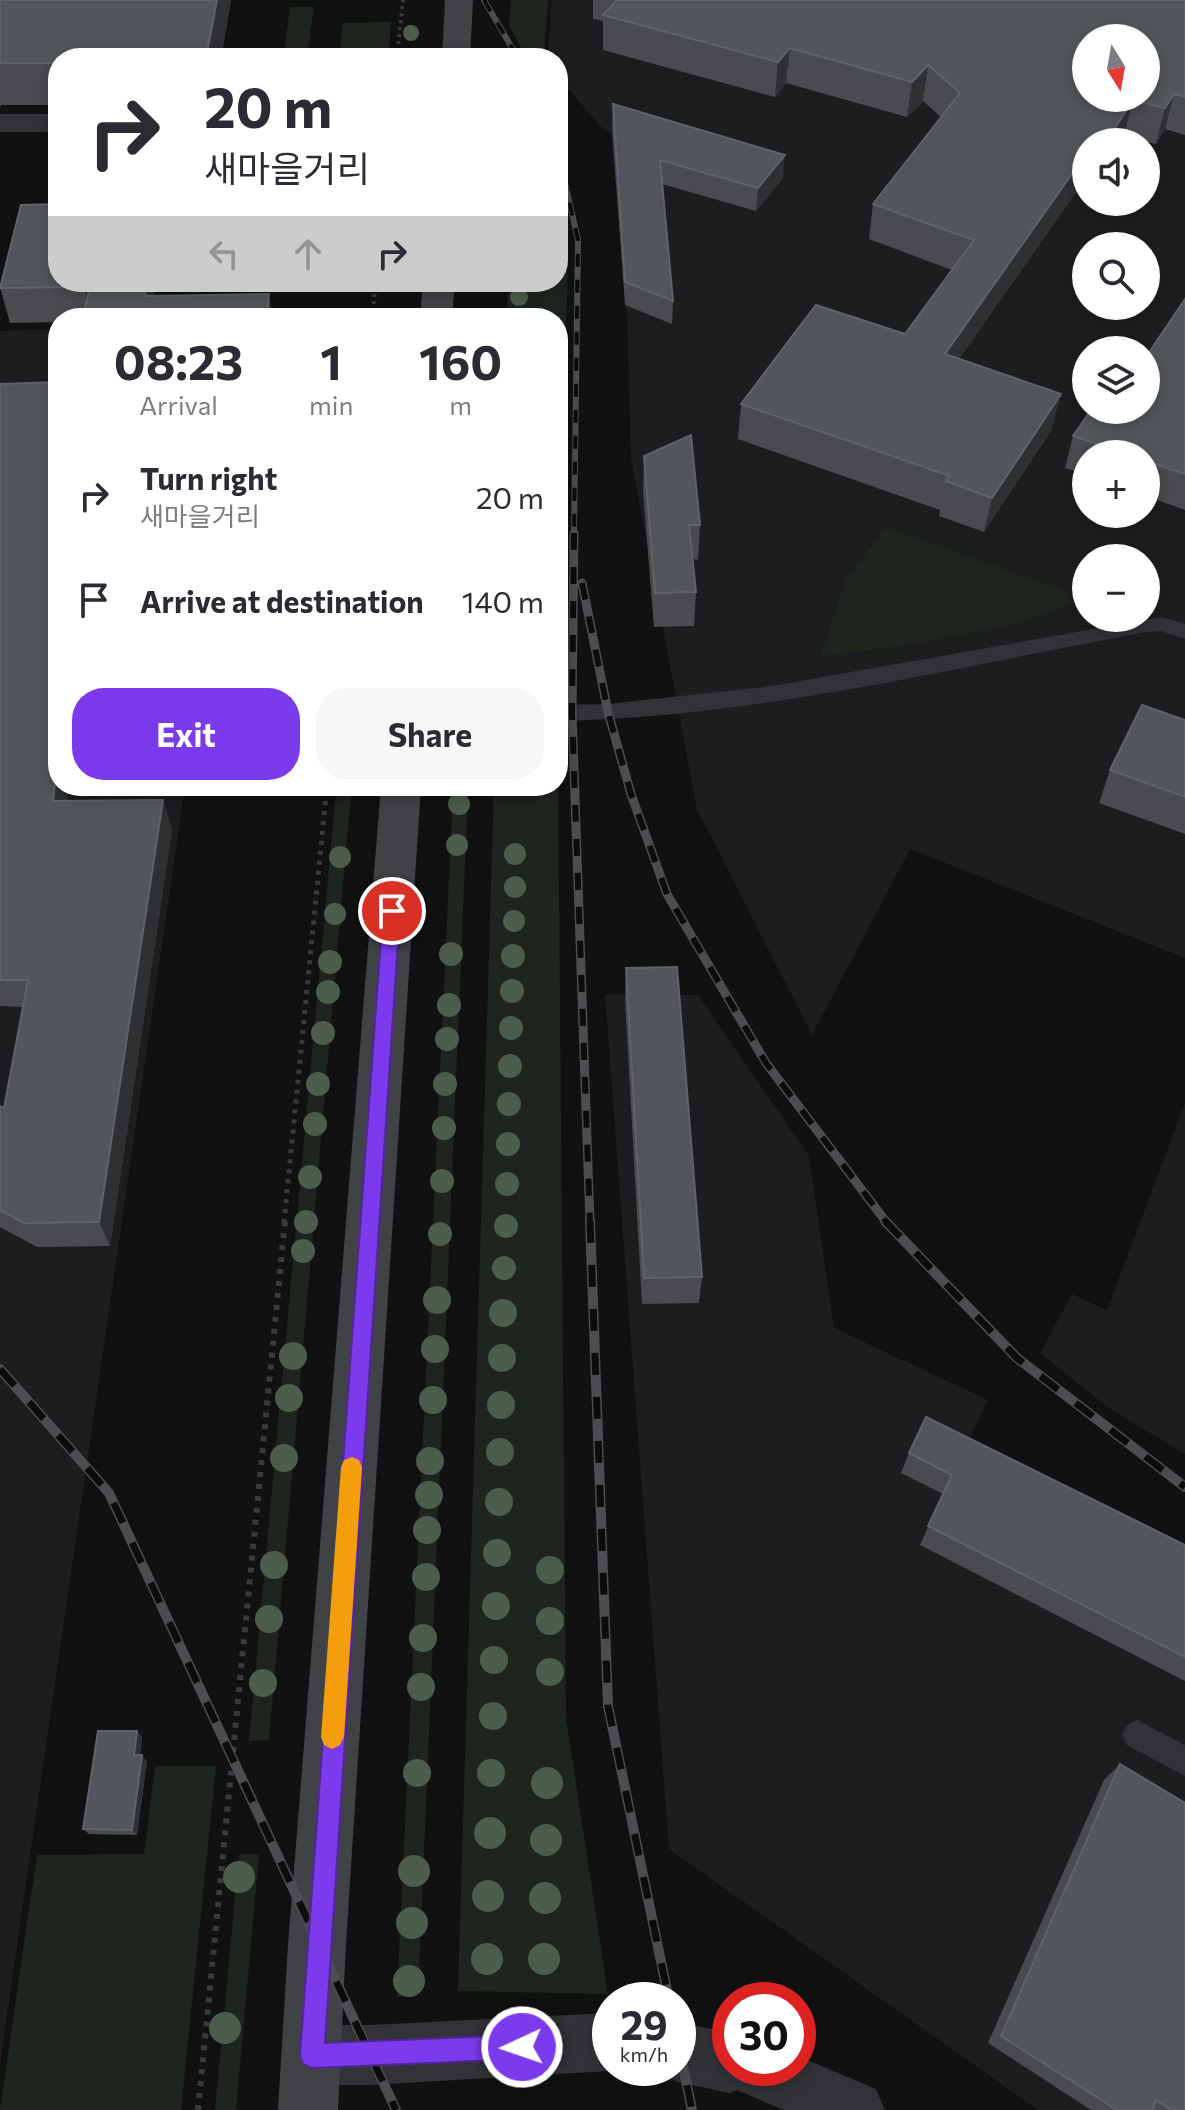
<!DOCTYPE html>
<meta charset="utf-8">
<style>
body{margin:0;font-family:Commissioner,"Noto Sans KR",sans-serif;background:#f7f7f7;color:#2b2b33;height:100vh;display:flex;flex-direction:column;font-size:30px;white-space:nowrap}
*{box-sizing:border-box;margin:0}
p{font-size:26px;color:#7c7c81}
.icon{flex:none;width:44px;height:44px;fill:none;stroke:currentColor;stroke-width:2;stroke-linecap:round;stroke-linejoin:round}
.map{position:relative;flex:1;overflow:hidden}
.drawer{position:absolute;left:48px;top:308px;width:520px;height:488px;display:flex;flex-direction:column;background:#fff;border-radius:32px;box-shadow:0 4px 12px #0003}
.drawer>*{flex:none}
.guide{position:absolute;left:48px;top:48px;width:520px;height:244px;border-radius:32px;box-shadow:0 4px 12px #0003;background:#fff;color:#2b2b33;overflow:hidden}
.needle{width:52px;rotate:169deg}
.controls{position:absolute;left:1072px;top:24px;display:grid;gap:16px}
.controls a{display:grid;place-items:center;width:88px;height:88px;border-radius:50%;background:#fff;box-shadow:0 4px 12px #0003;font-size:40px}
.speed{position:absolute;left:592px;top:1982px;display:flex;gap:16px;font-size:40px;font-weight:700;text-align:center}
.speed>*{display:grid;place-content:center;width:104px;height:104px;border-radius:50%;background:#fff;box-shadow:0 4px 12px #0003;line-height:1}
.speed small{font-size:20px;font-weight:400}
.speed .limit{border:12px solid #d22;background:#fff;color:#111}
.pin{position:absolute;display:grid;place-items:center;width:68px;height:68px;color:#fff;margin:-34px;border:4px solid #fff;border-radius:50%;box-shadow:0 2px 8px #0007}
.me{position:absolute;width:88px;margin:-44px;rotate:267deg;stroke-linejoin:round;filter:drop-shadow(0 0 6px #0008)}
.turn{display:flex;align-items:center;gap:28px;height:168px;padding:0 24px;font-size:36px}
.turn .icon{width:104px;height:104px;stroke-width:2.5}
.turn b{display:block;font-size:56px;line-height:68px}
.lanes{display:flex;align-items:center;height:76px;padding:0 24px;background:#0003;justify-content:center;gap:40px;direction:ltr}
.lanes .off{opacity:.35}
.eta{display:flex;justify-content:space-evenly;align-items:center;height:136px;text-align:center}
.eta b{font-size:48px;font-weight:700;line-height:56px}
.button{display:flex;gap:16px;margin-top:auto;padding:16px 24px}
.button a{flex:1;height:92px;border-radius:32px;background:#7c3aed;color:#fff;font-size:32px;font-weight:700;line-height:92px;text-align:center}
.button a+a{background:#f7f7f7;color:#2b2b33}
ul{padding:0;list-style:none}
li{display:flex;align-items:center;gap:24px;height:104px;padding:0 24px}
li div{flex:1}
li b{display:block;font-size:30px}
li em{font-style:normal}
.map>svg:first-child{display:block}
.built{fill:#1d1d1f;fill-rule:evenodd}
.green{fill:#1e241e}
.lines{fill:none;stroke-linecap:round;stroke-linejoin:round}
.path-far2{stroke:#383a3d;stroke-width:4;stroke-dasharray:3 4;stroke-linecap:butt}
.path-far1{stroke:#383a3d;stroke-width:5;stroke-dasharray:4 6;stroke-linecap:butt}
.path{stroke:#383a3d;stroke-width:6;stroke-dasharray:5 7;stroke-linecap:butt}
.lane{fill:#323337;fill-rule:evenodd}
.street{fill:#323337;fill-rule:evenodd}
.secondary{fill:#404246;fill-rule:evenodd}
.rail-far2-casing{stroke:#4b4d51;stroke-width:6}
.rail-far1-casing{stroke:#4b4d51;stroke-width:9}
.rail-casing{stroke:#4b4d51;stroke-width:10}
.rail-far2{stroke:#0c0c0d;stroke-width:4;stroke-dasharray:13;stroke-linecap:butt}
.rail-far1{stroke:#0c0c0d;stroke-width:6;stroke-dasharray:17;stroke-linecap:butt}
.rail{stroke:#0c0c0d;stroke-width:7;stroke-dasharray:22;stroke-linecap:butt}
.tree{fill:#4c5d4d}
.wall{fill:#494b4e}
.shaded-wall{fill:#2e3032}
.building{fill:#525559;stroke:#5f6267;stroke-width:2;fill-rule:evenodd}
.route{fill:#7c3aed;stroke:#51269a;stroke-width:2}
.slow{fill:#f59e0b}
</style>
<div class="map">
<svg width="1185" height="2110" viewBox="0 0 1185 2110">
<rect width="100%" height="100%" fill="#111112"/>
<path class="built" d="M552,0H1185V958L910,849L812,1035L697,809L631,458L627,312L611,133L603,129L558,77V58H547ZM1086,38H1146V98H1086ZM1086,142H1146V202H1086ZM1086,246H1146V306H1086ZM1086,350H1146V410H1086ZM1086,454H1146V514H1086ZM1086,558H1146V618H1086Z
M58,329V786H185L0,2063V331Z
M605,994L698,995L809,1156L834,1328L988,1400L960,1459L1185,1571V2110H1038L669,1849Z
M1185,1103V1454L1110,1409L1040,1353L1072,1294L1107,1310Z"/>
<path class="green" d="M511,0H548L544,58H527L509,26Z
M290,7H314L307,58H283Z
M391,22L388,58H339L343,23Z
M558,196C573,243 566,298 566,347C567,464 566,580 561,696H558V318H507L508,282H558Z
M886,527L1086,599V600L1009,625L901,646L821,656L845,582Z
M558,767L566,1718L608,1994L458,1991L494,786H558Z
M468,791L418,1996L397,1997L453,792Z
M336,792H351L269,1740L249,1741Z
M155,1766H216L181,2110H0L37,1855L144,1854Z
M239,1854H259L236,2110H215Z"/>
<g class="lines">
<path class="path-far2" d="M397,58L403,0
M372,318L376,282"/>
<path class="path-far1" d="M284,1223L327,786"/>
<path class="path" d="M198,2110L285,1221"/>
<path class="lane" d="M1162,617L1185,624V639L1161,631L1146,632C952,668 756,717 558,721V705L608,704L772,686Z
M1137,1720L1185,1745V1776L1127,1745L1122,1735L1127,1725Z"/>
<path class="street" d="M0,114H58V132H0Z
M610,2013V2068H618L610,2071L371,2085H312L291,2076L282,2055L291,2034L312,2025H371Z
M678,2022L730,2033V2068H798V2056L876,2089L885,2110H784L737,2090L730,2093L678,2082L657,2073L655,2068H678Z"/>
<path class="secondary" d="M445,0H473L470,58H442Z
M423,282H455L452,318H420Z
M381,786H421L346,1944L338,2110H278L288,1944Z"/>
<g class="rail-far2-casing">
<path id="rail-far2" d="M484,0L518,58
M558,152L578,240L574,535"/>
</g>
<g class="rail-far1-casing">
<path id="rail-far1" d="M574,533L572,713L590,1223
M582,583L608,712L631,794L667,894L766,1063L887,1223"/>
</g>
<g class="rail-casing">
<path id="rail" d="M590,1221L608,1706L669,2000
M885,1221L1017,1358L1185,1487
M0,1369L109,1493L396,2110
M678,2042L692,2110"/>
</g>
<use href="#rail-far2" class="rail-far2"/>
<use href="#rail-far1" class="rail-far1"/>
<use href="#rail" class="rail"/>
</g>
<g class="tree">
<circle cx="411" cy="33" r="8"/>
<circle cx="519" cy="297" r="9"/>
<circle cx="459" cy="804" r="11"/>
<circle cx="457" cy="845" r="11"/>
<circle cx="515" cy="854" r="11"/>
<circle cx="340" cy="857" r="11"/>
<circle cx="515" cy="887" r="11"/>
<circle cx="335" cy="914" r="11"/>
<circle cx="514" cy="921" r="11"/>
<circle cx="451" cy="954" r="12"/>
<circle cx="513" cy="956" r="12"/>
<circle cx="330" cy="962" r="12"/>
<circle cx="512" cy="991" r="12"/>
<circle cx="328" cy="992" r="12"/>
<circle cx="449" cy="1005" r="12"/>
<circle cx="511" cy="1028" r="12"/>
<circle cx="323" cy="1033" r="12"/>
<circle cx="447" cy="1039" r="12"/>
<circle cx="510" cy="1066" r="12"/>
<circle cx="318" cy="1084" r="12"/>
<circle cx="445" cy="1084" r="12"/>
<circle cx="509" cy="1104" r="12"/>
<circle cx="315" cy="1124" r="12"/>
<circle cx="444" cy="1128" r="12"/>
<circle cx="508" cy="1144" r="12"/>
<circle cx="310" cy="1177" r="12"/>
<circle cx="442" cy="1181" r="12"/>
<circle cx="507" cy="1184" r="12"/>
<circle cx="306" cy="1222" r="12"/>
<circle cx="506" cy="1226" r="12"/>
<circle cx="440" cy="1234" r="12"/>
<circle cx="303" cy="1251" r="12"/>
<circle cx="504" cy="1268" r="12"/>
<circle cx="437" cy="1300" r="14"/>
<circle cx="503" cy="1313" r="14"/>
<circle cx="435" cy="1349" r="14"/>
<circle cx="293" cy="1356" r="14"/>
<circle cx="502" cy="1358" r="14"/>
<circle cx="289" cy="1398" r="14"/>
<circle cx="433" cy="1400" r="14"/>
<circle cx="501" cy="1405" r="14"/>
<circle cx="500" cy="1452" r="14"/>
<circle cx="284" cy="1458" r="14"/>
<circle cx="430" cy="1461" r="14"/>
<circle cx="429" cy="1495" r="14"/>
<circle cx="499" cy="1502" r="14"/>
<circle cx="427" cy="1530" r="14"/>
<circle cx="497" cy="1553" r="14"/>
<circle cx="274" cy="1565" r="14"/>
<circle cx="550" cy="1570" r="14"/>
<circle cx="426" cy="1577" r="14"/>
<circle cx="496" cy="1606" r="14"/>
<circle cx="269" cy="1619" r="14"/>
<circle cx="550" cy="1621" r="14"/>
<circle cx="423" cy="1638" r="14"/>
<circle cx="494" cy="1660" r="14"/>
<circle cx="550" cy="1672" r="14"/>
<circle cx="263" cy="1683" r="14"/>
<circle cx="421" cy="1687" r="14"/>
<circle cx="493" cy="1716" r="14"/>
<circle cx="417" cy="1773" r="14"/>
<circle cx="491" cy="1773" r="14"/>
<circle cx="547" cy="1783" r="16"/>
<circle cx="490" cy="1833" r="16"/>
<circle cx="546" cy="1840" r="16"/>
<circle cx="414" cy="1871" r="16"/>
<circle cx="239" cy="1877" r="16"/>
<circle cx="488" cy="1896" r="16"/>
<circle cx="545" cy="1898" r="16"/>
<circle cx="412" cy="1923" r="16"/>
<circle cx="487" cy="1959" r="16"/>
<circle cx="544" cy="1959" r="16"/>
<circle cx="409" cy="1981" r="16"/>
<circle cx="225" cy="2028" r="16"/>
</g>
<path class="wall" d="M0,0H231L221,58H58V105H1L0,108Z
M593,0H1185V135L1165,129L1156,144L1124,135L1120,142H1086V187L1081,185L959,359L1052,429L984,532L939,516L940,510L738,439L741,404L905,334L952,270L869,239L873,204L941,117L923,101L907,117L786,83L775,97L603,50V21L593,19Z
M613,104L783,178L756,211L662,184L673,301L672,324L625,305L612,127Z
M58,282L155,296L273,318H58V322L10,323L0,287Z
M1185,299V510L1146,496V454H1086V475L1065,468L1073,436L1146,410Z
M0,384L67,801L172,829L110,1246L37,1247L0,1227V1106L4,1108L23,1007L0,1006Z
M644,456L700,525L698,560L693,559L696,592L694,626L654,627L643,491Z
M1185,720V834L1099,803L1110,770Z
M626,968L702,1277L699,1303L642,1304L625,999Z
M909,1453L1185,1545V1681L920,1545L943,1494L901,1473Z
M137,1731L142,1737L140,1755L147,1761L137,1835L89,1834L83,1829Z
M1120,1764L1185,2110H1091L988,2043L1104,1780Z"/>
<path class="shaded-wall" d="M217,0H231L221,58H206Z
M790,48L786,83L775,97L778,62Z
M928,65L923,101L907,117L912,82Z
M1174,94L1165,129L1156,144L1165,108Z
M1133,100L1124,135L1120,142H1106Z
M1086,154V163L1081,185L938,389L945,354Z
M785,155L783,178L756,211L758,188Z
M85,282H101L92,318L84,287Z
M147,282H152L156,302L145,296Z
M269,294L273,318H267Z
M1061,394L1052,429L984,532L992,498Z
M58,759V786H69L64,830L53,801Z
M163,800L172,829L110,1246L99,1222Z
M137,1731L142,1737L139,1761L134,1755Z
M142,1755L147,1761L137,1835L132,1830Z"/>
<path class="building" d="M0,0H217L206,58H58V63H0Z
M617,0H1185V97L1174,94L1165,108L1133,100L1106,142H1086V154L945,354L1061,394L992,498L946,481L950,476L741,404L816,305L905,334L974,240L873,204L960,93L928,65L912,82L790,48L778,62L603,15ZM1086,38H1146V98H1086Z
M613,104L785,155L758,188L660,160L673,301L625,282Z
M58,204V282H85L84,287L0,288L21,205Z
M91,282H147L145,296L269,294L267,318H83Z
M1185,299V474L1146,461V454H1126L1073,436L1091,410H1146V357Z
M58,382V759L53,801L163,800L99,1222L24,1223L0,1210V1106L4,1108L28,980H0V384Z
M691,435L700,525H689L696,592L655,593L644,456Z
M1142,705L1185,720V797L1110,770Z
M677,967L702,1277L644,1278L626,968Z
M926,1417L1185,1545V1657L928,1526L952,1475L909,1453Z
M98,1731H137L134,1755H142L132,1830L83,1829Z
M1120,1764L1185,1803V2110H1172L1156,2100L1152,2110H1117L1001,2036Z"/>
<path class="route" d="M392,904L400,911L325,2043L522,2035L531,2039L534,2047L531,2056L522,2059L312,2068L303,2064L300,2055L383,911Z"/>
<path class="slow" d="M352,1457L359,1460L362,1467L344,1737L340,1745L332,1749L324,1745L321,1737L341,1467L344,1460Z"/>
</svg>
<div class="controls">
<a><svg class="needle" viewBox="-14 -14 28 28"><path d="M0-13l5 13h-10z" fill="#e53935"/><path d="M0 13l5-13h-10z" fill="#7c7c81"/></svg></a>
<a><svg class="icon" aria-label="sound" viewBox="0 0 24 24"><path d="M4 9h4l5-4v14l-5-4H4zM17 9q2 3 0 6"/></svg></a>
<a><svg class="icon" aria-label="search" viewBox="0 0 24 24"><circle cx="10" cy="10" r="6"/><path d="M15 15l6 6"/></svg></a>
<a><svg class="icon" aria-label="layers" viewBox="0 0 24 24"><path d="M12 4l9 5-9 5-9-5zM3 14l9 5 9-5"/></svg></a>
<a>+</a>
<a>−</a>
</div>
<div class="speed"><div>29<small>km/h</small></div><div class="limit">30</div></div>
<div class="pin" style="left:392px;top:911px;background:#d93025"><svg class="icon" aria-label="arrive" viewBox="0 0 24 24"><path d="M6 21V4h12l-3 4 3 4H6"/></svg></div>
<svg class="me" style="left:522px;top:2047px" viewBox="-20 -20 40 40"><circle r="17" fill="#7c3aed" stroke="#fff" stroke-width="3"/><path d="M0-11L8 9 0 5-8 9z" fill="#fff"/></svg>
<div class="guide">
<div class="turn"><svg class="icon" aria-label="right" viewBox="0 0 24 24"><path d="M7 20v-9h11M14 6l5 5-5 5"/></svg><div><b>20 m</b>새마을거리</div></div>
<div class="lanes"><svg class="icon off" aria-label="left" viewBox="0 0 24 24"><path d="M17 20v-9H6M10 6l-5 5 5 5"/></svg><svg class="icon off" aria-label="ahead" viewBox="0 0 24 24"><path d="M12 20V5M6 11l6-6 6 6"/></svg><svg class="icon" aria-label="right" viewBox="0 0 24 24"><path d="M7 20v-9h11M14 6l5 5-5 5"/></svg></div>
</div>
<section class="drawer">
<div class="eta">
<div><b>08:23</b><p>Arrival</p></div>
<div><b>1</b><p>min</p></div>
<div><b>160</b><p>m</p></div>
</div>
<ul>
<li><svg class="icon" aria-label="right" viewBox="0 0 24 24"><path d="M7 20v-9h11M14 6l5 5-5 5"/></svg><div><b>Turn right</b><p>새마을거리</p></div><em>20 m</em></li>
<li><svg class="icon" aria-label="arrive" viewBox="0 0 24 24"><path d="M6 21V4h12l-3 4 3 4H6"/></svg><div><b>Arrive at destination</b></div><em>140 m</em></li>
</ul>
<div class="button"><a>Exit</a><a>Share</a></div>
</section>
</div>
